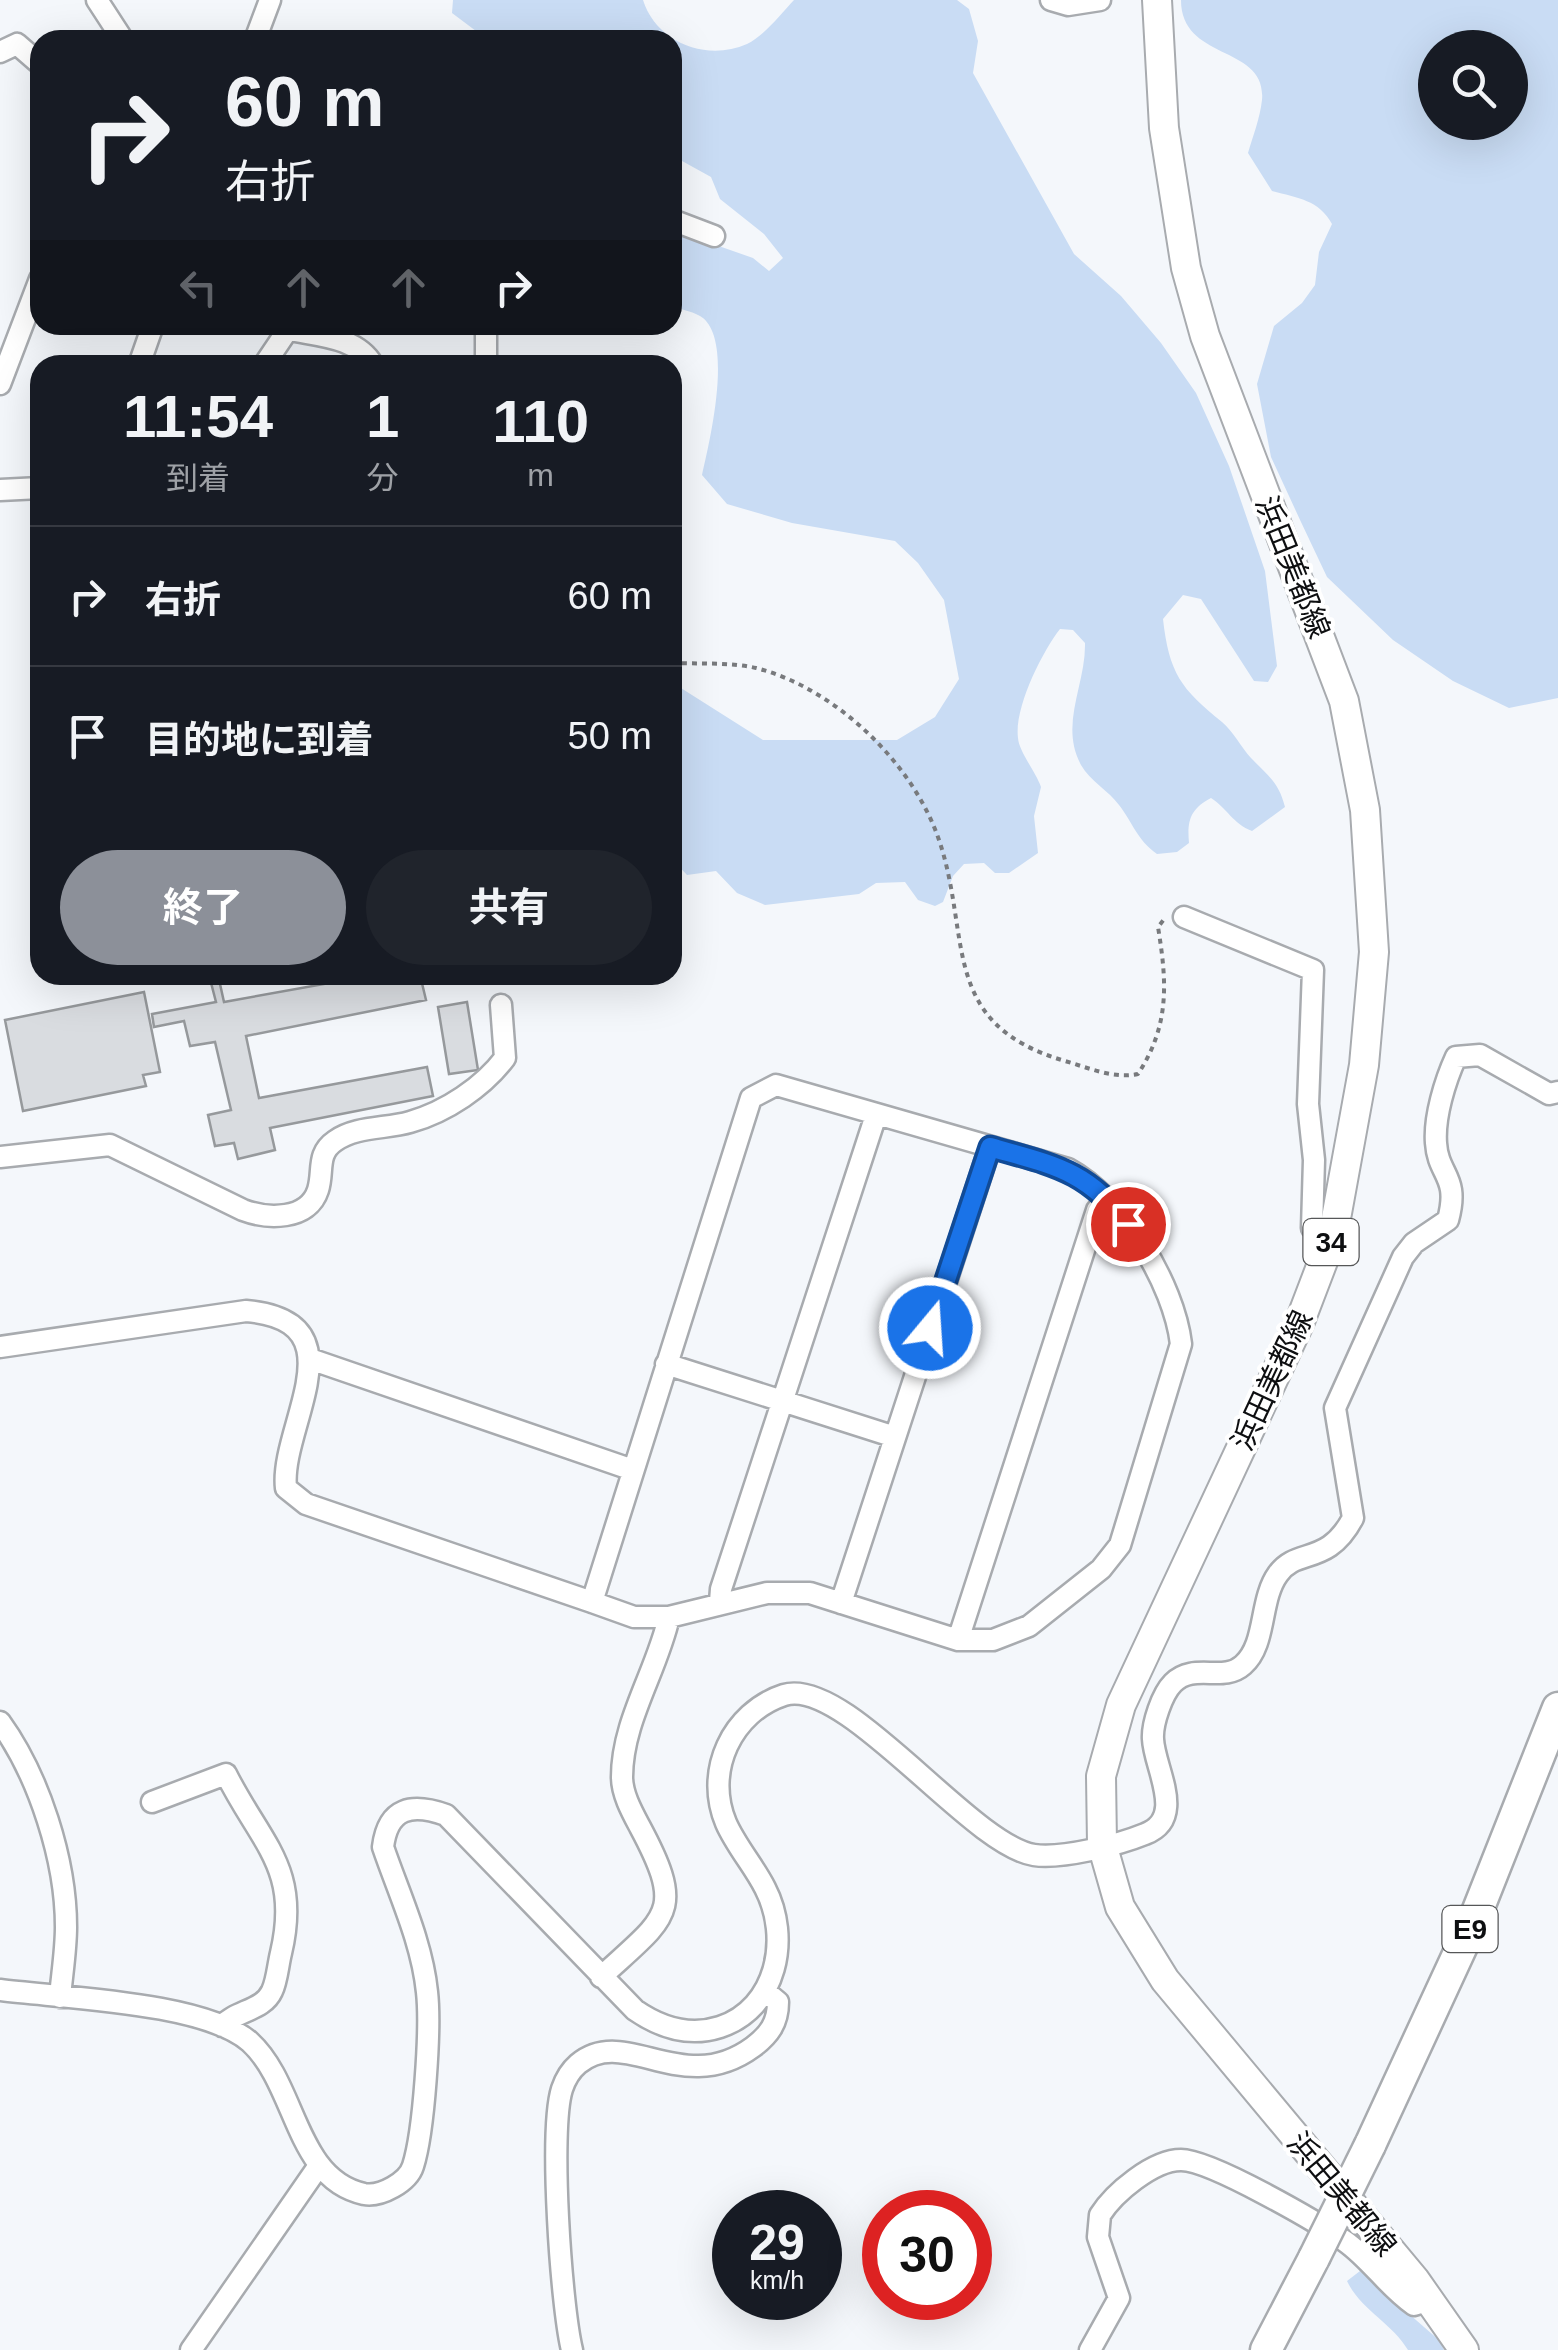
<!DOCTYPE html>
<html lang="ja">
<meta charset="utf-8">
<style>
body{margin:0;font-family:Arial,"Noto Sans JP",sans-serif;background:#20242c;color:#f1f3f6;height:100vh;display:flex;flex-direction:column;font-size:38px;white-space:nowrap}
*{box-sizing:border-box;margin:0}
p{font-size:32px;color:#9ea1a6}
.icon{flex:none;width:55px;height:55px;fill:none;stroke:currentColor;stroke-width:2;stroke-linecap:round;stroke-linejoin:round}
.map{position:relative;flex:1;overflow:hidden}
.side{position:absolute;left:30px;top:355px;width:652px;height:630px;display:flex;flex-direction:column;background:#171b24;border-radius:30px;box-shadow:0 10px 40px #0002}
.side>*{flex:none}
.guide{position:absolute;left:30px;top:30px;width:652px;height:305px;border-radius:30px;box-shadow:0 10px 40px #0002;background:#171b24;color:#f1f3f6;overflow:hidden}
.fabs{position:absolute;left:1418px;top:30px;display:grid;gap:20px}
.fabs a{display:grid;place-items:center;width:110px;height:110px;border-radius:50%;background:#171b24;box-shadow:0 10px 40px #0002;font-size:50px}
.speed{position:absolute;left:712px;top:2190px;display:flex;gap:20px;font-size:50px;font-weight:700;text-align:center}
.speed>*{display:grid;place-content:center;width:130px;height:130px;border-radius:50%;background:#171b24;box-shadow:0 10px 40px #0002;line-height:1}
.speed small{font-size:25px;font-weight:400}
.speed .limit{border:15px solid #d22;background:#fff;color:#111}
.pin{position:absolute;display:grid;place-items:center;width:85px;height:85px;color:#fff;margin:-42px;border:5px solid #fff;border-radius:50%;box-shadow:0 2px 10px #0007}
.me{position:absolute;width:110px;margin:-55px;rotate:18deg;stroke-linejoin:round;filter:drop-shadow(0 0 8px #0008)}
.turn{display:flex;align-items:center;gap:35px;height:210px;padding:0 30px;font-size:45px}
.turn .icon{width:130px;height:130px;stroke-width:2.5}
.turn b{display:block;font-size:70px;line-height:85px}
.lanes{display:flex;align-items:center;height:95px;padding:0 30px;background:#0003;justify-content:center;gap:50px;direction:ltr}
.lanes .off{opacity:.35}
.eta{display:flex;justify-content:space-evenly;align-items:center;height:170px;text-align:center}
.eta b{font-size:60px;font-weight:700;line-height:70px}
.primary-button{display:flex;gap:20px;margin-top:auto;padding:20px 30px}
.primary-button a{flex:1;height:115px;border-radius:60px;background:#8c9099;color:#fff;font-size:40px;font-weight:700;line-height:115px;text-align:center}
.primary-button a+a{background:#20242c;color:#f1f3f6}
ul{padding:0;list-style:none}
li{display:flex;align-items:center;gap:30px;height:140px;padding:0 30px;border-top:2px solid #363941}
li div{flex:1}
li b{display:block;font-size:38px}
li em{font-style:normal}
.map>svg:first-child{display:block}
.green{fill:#c9dcf4;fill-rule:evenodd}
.building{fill:#d9dce0;stroke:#96999c;stroke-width:2.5}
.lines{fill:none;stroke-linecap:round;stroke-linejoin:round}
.minor-casing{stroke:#a8abaf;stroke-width:25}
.major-casing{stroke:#a8abaf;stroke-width:32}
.highway-casing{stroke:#a8abaf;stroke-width:35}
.path{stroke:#787a7d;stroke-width:4;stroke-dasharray:5 5;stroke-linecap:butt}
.minor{stroke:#fff;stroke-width:20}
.major{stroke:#fff;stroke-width:28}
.highway{stroke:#fff;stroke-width:30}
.highway-bridge-casing{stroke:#a8abaf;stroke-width:35;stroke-linecap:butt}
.highway-bridge{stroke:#fff;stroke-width:30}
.route-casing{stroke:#114b97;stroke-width:25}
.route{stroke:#1a73e8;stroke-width:18}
.labels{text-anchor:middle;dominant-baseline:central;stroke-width:8;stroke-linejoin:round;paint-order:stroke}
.shield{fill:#fff;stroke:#565758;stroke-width:2.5}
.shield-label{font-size:28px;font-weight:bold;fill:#0e0f11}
.street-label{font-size:30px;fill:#0e0f11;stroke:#fff}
</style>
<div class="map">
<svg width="1558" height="2350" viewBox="0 0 1558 2350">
<rect width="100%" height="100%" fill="#f4f7fb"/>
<path class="green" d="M453,0H643C656,42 706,62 747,44C764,36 781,14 794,0H957L969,9L978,41L973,73L1074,254L1121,296L1161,343L1196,393L1229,466L1265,571L1277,666L1268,682L1254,681L1201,599L1183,595L1163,619C1169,673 1181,689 1222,722C1233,731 1241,747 1251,758C1268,776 1279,782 1285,807L1252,831C1233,824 1227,808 1211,798C1190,809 1187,821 1189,843L1177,852L1157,854C1137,840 1133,823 1119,805C1109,791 1090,781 1081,765C1059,724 1086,685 1085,643L1073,630L1060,629C1042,652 1014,708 1018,738C1019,752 1036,772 1041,787L1034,816L1038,853L1009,873H995L984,863L964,864L953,876L943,902L935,906L918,900L905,882L876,883L859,894L765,905L737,893L716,871L687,875L673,860V683L763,740H897L935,717L959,679L944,600L918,563L895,541L792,523L727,504L702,475C710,440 733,343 703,318C696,312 681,310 673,306V230L753,258L769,271L783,258L764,234L720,199L711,177L673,156L672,40H488L452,13Z
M1181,0H1558V698L1509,708L1453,681L1393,640L1327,577L1301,522L1271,457L1257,384L1274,326L1302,303L1315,285L1319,252L1332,224C1319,200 1298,198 1272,191L1248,153C1253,136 1260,118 1262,100C1267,44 1181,62 1181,0ZM1435,48H1510V122H1435Z
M1360,2271L1440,2341L1444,2350H1408C1392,2323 1360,2309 1347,2281Z"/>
<path class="building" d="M209,975H218L224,1002L374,975H385L386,981L420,975L426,1000L246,1036L259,1098L427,1067L433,1096L270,1128L275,1150L238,1159L234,1143L215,1146L208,1115L231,1110L215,1042L190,1046L184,1021L154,1027L152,1014L216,1002Z
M144,992L160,1072L143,1075L146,1086L23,1111L5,1020Z
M467,1002L478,1070L449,1074L438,1007Z"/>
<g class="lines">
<g class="minor-casing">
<path id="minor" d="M97,0L123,40
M1051,0L1068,5L1100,0
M255,40L270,0
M0,52L17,44L40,64
M672,220L714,236
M486,325V365
M290,330C319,336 357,337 373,365
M139,365L153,325
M264,365L291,325
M0,384L40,279
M0,490L40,488
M1184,917L1313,970L1308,1104L1314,1160L1312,1228L1333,1235
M0,1157L110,1145L243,1210C267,1219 308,1221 318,1190C324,1171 316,1154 335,1141C356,1126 386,1129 410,1122C446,1112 483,1087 505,1058L501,1005
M0,1347L246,1311C363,1321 279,1427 286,1488L306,1504L592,1602L634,1617H669L767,1593H810L958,1640H993L1029,1626L1101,1569L1120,1545L1181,1344C1174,1284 1122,1198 1068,1169L776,1085L751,1098L592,1602
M310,1359L633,1470
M666,1364L895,1437
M720,1602L721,1589L876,1115
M841,1603L990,1147
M958,1640L1097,1210L1108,1198
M0,1722C39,1776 66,1860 66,1927C66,1950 62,1974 60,1997
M152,1802L226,1774C261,1844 301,1868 281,1953C278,1965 277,1981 272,1991C263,2011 236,2010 222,2026
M601,1977C667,1916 686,1913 640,1827C632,1812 622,1794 622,1777C622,1721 657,1671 669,1617
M0,1990C62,1998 205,2002 250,2042C297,2085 295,2179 364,2194C381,2197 408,2182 413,2166C424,2132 431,2028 427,1992C422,1942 399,1894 383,1847C388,1807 412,1803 446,1815L635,2010C661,2028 689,2037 720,2027C777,2008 791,1938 765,1888C754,1866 736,1846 726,1823C704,1771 732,1712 784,1695C846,1676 970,1845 1034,1855C1062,1859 1118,1845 1145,1834C1187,1818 1154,1768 1153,1739C1152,1724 1162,1694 1173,1683C1194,1662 1223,1683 1243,1665C1267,1644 1259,1600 1278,1574C1297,1547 1327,1567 1353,1518L1335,1408L1403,1257L1414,1243L1448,1220C1460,1176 1438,1176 1436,1143C1434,1117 1445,1081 1456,1057L1480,1055L1549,1094L1558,1092
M191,2350L318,2167
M572,2350C561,2305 549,2130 562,2089C565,2080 571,2070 578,2064C625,2024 682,2099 753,2047C769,2035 778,2023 778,2002L766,1992
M1090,2350L1119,2298L1098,2237L1100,2215C1114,2193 1153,2160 1181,2160C1211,2160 1319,2223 1346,2242C1371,2260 1388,2287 1414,2305L1431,2300"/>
</g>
<g class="major-casing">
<path id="major" d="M1157,0L1164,128L1186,268L1205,336L1344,701L1365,810L1374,952L1364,1065L1333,1235L1299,1324L1121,1705L1101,1776L1102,1844L1120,1907L1165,1980L1415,2280L1464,2350"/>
</g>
<g class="highway-casing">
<path id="highway" d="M1370,2145L1474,1920L1558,1708
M1266,2350L1314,2258"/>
</g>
<path class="path" d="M672,663C699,664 730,662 756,668C835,688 913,763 939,840C972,937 938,1024 1065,1061C1089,1068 1113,1079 1138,1074C1170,1025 1167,982 1158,927L1165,918"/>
<use href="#minor" class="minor"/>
<use href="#major" class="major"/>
<use href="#highway" class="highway"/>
<g class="highway-bridge-casing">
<path id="highway-bridge" d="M1314,2258L1370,2145"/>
</g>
<use href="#highway-bridge" class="highway-bridge"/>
</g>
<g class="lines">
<g class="route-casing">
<path id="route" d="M930,1328L990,1147C1052,1165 1086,1169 1128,1224"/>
</g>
<use href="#route" class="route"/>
</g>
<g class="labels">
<g class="shield">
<rect x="1303.5" y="1219" width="55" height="46" rx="8"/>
<rect x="1442.5" y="1906" width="55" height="46" rx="8"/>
</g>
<g class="shield-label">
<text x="1331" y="1242">34</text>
<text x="1470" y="1929">E9</text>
</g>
<g class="street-label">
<text transform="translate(1293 567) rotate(68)">浜田美都線</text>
<text transform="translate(1272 1380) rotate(-65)">浜田美都線</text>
<text transform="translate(1342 2194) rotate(50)">浜田美都線</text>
</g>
</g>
</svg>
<div class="fabs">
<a><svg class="icon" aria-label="search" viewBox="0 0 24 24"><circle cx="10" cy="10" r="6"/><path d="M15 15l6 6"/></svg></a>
</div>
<div class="speed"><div>29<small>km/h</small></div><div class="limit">30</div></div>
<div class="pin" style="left:1128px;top:1224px;background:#d93025"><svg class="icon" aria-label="arrive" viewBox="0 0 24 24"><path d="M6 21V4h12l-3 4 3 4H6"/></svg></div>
<svg class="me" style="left:930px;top:1328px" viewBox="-20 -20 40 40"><circle r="17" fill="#1a73e8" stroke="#fff" stroke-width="3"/><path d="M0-11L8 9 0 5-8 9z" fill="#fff"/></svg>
<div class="guide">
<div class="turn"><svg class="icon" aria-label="right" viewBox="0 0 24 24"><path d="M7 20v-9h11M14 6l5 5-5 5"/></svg><div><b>60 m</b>右折</div></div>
<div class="lanes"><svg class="icon off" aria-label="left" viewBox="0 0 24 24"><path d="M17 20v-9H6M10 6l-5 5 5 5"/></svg><svg class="icon off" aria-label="ahead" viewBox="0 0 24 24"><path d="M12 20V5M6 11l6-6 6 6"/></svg><svg class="icon off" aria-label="ahead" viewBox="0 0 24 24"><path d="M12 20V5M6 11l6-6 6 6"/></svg><svg class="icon" aria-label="right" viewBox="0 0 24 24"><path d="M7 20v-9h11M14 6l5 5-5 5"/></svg></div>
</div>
<section class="side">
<div class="eta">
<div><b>11:54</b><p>到着</p></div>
<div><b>1</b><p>分</p></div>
<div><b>110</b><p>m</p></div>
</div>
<ul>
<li><svg class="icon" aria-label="right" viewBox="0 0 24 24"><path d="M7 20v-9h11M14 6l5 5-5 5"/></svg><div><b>右折</b></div><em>60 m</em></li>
<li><svg class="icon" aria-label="arrive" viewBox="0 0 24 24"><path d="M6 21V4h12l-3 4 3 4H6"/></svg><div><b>目的地に到着</b></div><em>50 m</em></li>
</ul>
<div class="primary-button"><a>終了</a><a>共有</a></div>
</section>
</div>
